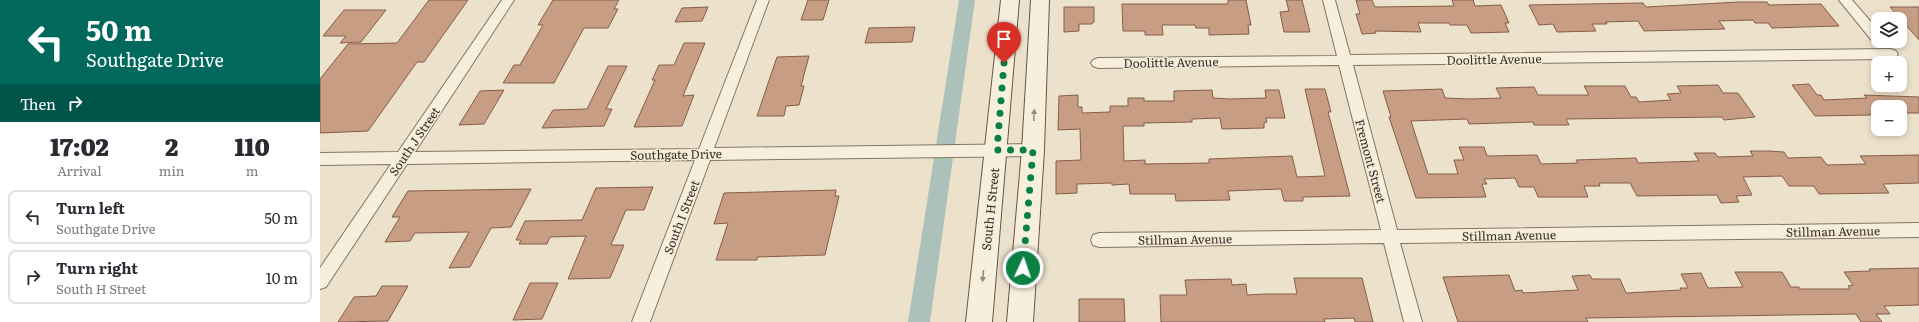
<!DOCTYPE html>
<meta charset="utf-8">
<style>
body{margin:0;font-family:Literata,serif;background:#f2f2f3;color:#2b2b33;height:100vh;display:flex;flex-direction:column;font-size:15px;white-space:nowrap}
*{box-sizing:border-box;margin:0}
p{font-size:13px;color:#7c7c81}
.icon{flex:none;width:22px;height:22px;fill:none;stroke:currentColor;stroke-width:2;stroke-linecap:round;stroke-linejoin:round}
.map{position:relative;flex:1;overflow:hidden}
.drawer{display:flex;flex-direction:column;background:#fff;width:320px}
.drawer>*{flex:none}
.top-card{background:#00695c;color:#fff;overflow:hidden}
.tools{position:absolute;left:1551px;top:12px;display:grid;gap:8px}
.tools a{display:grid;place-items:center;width:36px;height:36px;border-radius:8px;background:#fff;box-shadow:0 2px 6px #0003;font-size:20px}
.pin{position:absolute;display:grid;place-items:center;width:34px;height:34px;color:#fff;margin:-41px -17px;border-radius:50% 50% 50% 0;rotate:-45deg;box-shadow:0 0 4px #0007}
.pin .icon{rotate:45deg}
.me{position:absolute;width:44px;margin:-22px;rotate:3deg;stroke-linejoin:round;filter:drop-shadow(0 0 3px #0008)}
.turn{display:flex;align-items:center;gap:14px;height:84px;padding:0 20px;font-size:18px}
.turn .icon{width:52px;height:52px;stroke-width:2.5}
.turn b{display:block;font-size:28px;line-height:34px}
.then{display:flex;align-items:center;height:38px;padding:0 20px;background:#0003;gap:8px;font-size:15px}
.eta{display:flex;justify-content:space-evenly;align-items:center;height:68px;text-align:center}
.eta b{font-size:24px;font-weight:800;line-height:28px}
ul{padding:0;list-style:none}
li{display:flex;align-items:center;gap:12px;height:54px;margin:0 8px 6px;padding:0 12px;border:2px solid #e1e1e2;border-radius:8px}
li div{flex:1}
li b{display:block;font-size:15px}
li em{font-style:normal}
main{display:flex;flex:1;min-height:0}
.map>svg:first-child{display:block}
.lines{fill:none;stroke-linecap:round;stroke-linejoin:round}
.canal{fill:#abc1ba;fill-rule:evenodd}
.building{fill:#c79e84;stroke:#865e48}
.street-casing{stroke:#887460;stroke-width:2}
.secondary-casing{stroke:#6a5543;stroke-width:2}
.street{fill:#f7efde;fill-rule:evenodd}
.secondary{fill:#f7efde;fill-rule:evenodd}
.oneway{fill:#988e80}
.route{stroke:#0b8043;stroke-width:7;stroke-dasharray:0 12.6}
.labels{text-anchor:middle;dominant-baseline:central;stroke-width:3;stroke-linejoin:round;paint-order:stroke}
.street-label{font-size:12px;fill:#3a2d22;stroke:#f4ecda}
</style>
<main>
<section class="drawer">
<div class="top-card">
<div class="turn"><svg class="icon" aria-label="left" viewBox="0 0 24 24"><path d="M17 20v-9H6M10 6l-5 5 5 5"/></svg><div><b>50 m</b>Southgate Drive</div></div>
<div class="then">Then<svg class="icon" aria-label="right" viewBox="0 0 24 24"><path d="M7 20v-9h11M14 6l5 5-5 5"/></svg></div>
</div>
<div class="eta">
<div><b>17:02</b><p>Arrival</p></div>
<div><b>2</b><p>min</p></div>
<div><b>110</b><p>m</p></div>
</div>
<ul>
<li><svg class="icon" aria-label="left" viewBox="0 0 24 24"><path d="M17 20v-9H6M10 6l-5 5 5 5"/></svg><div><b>Turn left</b><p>Southgate Drive</p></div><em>50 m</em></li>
<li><svg class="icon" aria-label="right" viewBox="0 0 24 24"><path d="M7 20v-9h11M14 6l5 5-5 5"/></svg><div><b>Turn right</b><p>South H Street</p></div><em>10 m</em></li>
</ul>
</section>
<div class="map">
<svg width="1599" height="322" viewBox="0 0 1599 322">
<rect width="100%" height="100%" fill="#ece1cb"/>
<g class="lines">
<path class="canal" d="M639,0H655L610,322H588Z"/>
</g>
<path class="building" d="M109,0H148L104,62H97L48,131L0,133V79L28,44L77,43Z
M233,0H299L294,9H298L288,28H264L234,83H183L194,65H200L223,25H218Z
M488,0H509L503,20H481Z
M908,0H926L931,25H928L929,34L889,35V28H876L875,25H842L843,35H825V31H803L802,4H908Z
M966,0H982L990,32H964L960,12L969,11Z
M1036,0H1052L1055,7L1134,6L1132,0H1153L1155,6L1181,5L1189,23H1185L1189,32L1151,33L1147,25H1130L1129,23H1098L1101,32L1055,31L1056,33L1042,34L1036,14H1040Z
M1419,2H1447L1449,5L1501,4L1519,26L1452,28L1448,23H1435L1433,20L1399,21L1405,29L1324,31L1318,21L1286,22L1287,24H1272L1276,31L1237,32L1233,24L1219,25L1209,5L1323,3L1326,7Z
M388,7L382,21L355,22L362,8Z
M744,7H774V22L772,24H759V31L744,32Z
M1570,7H1599V40Z
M24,10H66L41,42L20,43L26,36H3Z
M595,27L592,42L545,43L549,28Z
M364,43H385L363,96L374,95L362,126L314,127L335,80H332L339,65H354Z
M489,56L481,86H484L479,105L466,106L464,116H437L457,57Z
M288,66H307L286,109H292L284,126L222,128L233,110L267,109Z
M1489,84L1497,95H1501L1504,100L1547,98L1544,95L1599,97V113H1580V107H1558V114H1550V115L1495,116L1472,85Z
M1398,85L1403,93H1418L1435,117L1404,120L1402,117L1246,119L1249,125H1214L1213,122L1149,124L1147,119L1091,121L1108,174H1138L1134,160H1144L1139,147H1164L1167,156L1217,155L1221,164L1258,163L1256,160L1316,158L1318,163L1379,161L1374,153H1395L1398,157L1433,156L1430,151H1448L1464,152L1468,158L1501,157L1507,165L1546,164L1540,156L1599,155V183L1563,184L1569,193L1499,194L1494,186H1469L1462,176L1423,177L1432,195L1416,196L1419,202L1401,203L1397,195L1317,196L1310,183H1279L1280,186H1264L1268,197H1218L1214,187H1199L1195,178L1164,179L1167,184H1162L1166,197L1096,198L1069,117H1071L1063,91L1122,89L1125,98L1150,99L1181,98L1176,88L1214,87L1218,95H1269L1264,86H1305L1311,97H1316L1319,102L1351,100L1347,94L1361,93L1357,86Z
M985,89H1005L1011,112H1008L1030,196L983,197V201H964L961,189L908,191L910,200L856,201L855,194H810L809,184L792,185V183L757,184V193L736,194V161L761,160L760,129L738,130L739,96L758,95V107H762V113L790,112V106H808V98H824V101H854V91L892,90L893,98L909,99L946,98L945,90H959L965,118H946L947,122L944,123V128L902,129L900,118L872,119V122L824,123V126H803L804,161L825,160V164L889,163V159L972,156L977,177L1005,176Z
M184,90L164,124L139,125L160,91Z
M333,187L324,210H306L291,245H304L290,278L248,279L266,236L230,237L227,244H199L201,240H196L205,221L262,220L276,188Z
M211,189L191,227L171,228L150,267L129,268L149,232L95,233L90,241L65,242L80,217H72L88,191Z
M516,190L515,196H519L505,255L437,257V260H396L408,223L394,224L404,193Z
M1599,268V305L1564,306L1570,314H1556L1562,322H1541L1536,314L1266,318L1268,322H1138L1123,277L1189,275L1195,291L1202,290L1203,293L1258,290L1252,276L1270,275L1272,279H1300L1306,293L1361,290L1360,288H1368L1361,274L1381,273L1388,288L1423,287L1415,272H1462L1471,287H1479L1480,289H1530L1528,286L1533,285L1524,272L1550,271L1549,269Z
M974,278H1042L1053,322H1035L1034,318L1004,319L1005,322H841L840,295H867L865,280L911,279L912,285L926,284L927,295L946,294H977Z
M210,283H238L222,319L193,320Z
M62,286H88L68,321L18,322L34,297L56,296Z
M759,299H804L805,322H759Z"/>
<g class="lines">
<g class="street-casing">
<path id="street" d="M182,0H194L95,152L379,149L437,0H449L394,148L713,144L718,146L720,150L718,154L713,156L390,160L330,322H312L375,160L87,164L6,287L0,289V268L71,164L0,165V153L78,152Z
M1003,0H1015L1030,55L1571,49L1576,51L1578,54L1576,57L1571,59L1033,65L1077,230L1599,223V237L1080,243L1102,322H1084L1064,243L779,247L773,245L771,240L773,235L779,233L1061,230L1019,65L778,68L773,66L771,63L773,60L778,58L1017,56Z
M1519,0H1532L1558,30V41L1563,42H1553Z"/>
</g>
<g class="secondary-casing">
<path id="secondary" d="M681,0H699L672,322H646Z
M711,0H729L724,150L713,322H687L702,150Z"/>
</g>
<use href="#street" class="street"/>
<use href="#secondary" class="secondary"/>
</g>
<defs><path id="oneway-solid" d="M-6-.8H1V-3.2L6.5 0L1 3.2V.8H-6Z"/></defs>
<g class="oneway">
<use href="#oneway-solid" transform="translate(714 115) rotate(-88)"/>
<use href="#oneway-solid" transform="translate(663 276) rotate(95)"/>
</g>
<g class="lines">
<path class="route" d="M684,63L677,150H713L703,268"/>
</g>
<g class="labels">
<g class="street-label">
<text transform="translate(1174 59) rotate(-1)">Doolittle Avenue</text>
<text transform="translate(851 62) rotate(-1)">Doolittle Avenue</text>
<text transform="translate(94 141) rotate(-56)">South J Street</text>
<text transform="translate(356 154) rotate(-1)">Southgate Drive</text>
<text transform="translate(1051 161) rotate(75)">Fremont Street</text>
<text transform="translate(670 209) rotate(-84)">South H Street</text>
<text transform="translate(361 217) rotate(-69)">South I Street</text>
<text transform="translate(1513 231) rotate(-1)">Stillman Avenue</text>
<text transform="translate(1189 235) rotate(-1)">Stillman Avenue</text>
<text transform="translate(865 239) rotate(-1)">Stillman Avenue</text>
</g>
</g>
</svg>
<div class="tools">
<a><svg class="icon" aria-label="layers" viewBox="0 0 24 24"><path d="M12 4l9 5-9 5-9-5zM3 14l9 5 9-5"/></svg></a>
<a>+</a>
<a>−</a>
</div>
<div class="pin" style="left:684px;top:63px;background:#d93025"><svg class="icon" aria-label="arrive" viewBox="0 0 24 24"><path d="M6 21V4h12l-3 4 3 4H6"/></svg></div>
<svg class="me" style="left:703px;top:268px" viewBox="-20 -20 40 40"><circle r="17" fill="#0b8043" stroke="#fff" stroke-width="3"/><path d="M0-11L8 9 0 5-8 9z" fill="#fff"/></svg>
</div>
</main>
